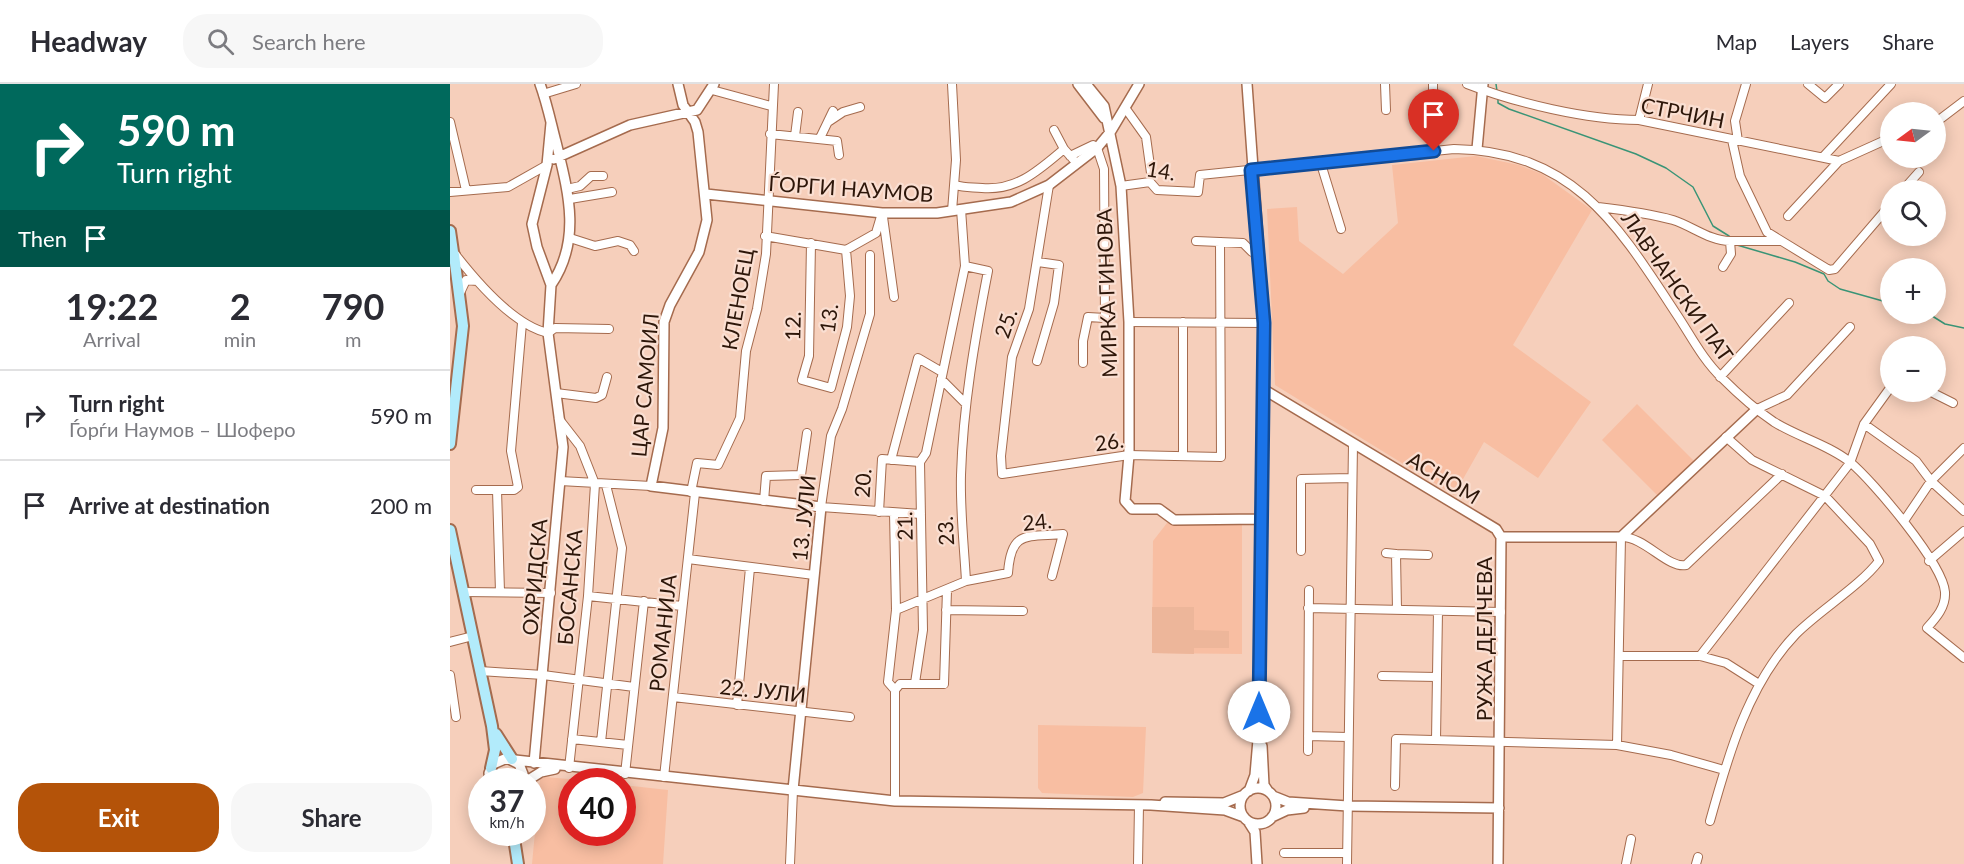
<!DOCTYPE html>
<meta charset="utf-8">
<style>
body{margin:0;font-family:Lato,sans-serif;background:#f7f7f7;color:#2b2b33;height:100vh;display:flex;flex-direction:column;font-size:22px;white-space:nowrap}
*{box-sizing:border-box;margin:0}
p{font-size:20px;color:#7c7c81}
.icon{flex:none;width:33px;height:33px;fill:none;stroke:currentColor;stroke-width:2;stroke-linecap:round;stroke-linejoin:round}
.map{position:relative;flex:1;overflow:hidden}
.details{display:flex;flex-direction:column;background:#fff;width:450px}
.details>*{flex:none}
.hud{background:#00695c;color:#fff;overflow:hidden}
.needle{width:39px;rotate:255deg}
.fabs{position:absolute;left:1430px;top:18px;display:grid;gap:12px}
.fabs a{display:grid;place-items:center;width:66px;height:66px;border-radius:50%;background:#fff;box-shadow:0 3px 15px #0003;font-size:30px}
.speed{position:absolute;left:18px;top:684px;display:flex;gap:12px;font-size:30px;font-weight:700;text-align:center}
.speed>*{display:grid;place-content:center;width:78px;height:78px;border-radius:50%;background:#fff;box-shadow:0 3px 15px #0003;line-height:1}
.speed small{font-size:15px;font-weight:400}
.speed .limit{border:9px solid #d22;background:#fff;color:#111}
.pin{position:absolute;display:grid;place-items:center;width:51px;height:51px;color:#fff;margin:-62px -26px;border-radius:50% 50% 50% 0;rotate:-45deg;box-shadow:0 0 6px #0007}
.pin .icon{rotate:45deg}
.me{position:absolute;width:66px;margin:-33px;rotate:0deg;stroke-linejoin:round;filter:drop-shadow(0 0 4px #0008)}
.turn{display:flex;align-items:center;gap:21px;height:126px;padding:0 18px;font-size:27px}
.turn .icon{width:78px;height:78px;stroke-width:2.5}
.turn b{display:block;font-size:42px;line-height:51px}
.then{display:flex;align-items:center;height:57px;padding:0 18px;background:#0003;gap:12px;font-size:22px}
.eta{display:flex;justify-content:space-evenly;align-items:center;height:102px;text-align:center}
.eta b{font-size:36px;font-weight:700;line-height:42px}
.primary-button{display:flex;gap:12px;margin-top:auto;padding:12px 18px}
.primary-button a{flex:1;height:69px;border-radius:24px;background:#b45309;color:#fff;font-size:24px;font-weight:700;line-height:69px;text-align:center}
.primary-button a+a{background:#f7f7f7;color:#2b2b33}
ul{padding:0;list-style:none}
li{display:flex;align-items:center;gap:18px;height:90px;padding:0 18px;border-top:2px solid #e1e1e2}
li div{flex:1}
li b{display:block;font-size:22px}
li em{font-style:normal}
header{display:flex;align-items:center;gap:36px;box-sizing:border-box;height:84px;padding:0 30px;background:#fff;border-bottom:2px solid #e1e1e2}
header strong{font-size:28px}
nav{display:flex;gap:33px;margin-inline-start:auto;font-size:21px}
.search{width:420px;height:54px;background:#f7f7f7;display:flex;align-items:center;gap:15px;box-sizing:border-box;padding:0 21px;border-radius:24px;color:#7c7c81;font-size:22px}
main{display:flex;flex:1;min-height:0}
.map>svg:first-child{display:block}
.built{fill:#f8bea2}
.green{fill:#edb69a}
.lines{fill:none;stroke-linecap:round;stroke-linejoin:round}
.stream{stroke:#399476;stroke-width:1.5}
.minor-casing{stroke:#a56b4e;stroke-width:10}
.tertiary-casing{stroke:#a56b4e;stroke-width:12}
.secondary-casing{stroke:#a56b4e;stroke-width:14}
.minor{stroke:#fff;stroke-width:8}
.tertiary{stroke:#fff;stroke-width:9}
.secondary{stroke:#b2ebfb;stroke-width:10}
.route-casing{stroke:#114b97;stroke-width:15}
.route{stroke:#1a73e8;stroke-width:10}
.labels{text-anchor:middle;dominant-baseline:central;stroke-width:4.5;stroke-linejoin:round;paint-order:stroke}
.street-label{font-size:21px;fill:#2d1609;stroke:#fadfd2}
</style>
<header>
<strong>Headway</strong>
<div class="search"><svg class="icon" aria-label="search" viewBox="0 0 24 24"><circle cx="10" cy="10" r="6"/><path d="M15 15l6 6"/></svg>Search here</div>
<nav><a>Map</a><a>Layers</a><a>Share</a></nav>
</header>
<main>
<section class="details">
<div class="hud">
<div class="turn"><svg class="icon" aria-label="right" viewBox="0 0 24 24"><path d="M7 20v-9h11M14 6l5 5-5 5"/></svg><div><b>590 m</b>Turn right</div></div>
<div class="then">Then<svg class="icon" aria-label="arrive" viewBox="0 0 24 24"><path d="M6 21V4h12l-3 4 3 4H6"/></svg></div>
</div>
<div class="eta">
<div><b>19:22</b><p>Arrival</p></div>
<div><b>2</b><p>min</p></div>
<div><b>790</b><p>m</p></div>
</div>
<ul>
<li><svg class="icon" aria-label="right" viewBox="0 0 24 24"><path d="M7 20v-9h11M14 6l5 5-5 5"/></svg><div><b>Turn right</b><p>Ѓорѓи Наумов – Шоферо</p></div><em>590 m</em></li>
<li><svg class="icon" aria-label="arrive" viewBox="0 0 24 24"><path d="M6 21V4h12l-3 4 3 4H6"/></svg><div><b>Arrive at destination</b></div><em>200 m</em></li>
</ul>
<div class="primary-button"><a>Exit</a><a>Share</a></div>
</section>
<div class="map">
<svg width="1514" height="780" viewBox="0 0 1514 780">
<rect width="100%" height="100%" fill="#f6cfbb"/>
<path class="built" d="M1026,72L1069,81L1092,90L1142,126L1063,261L1141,318L1088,394L1034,358L1004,411L825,301L817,125L847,123L849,157L893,190L948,139L942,81Z
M1187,320L1244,377L1209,413L1152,356Z
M717,439H792V570L702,569L703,457Z
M588,641L696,643L693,709L683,713L592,709L588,704Z
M95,693L141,697L122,698V748H172L173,701L218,706L213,780H82L90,695Z"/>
<path class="green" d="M702,523H744V546L779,547V564H744V570L702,569Z"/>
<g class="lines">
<path class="stream" d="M1046,0L1047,7
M1048,15V19L1059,25L1186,70L1216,84L1243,103L1263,142L1279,152
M1287,161L1345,178L1374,190L1378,197L1390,205L1440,219
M1479,230L1495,240L1514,244"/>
<g class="minor-casing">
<path id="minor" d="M502,0L506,76L502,127
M935,0L936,26
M1017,0C1066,19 1137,36 1189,36L1389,77L1440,54
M1358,0L1375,14L1389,0
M262,6L321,22
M93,10L126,0
M983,24V0
M676,25L696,53L701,89
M1189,36L1198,0
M0,38L16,106
M378,38L393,28L410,23
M1485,39L1514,17
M604,46L614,65
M320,50L387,57L389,71
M345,52L348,28
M370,54L383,27
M1282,56L1290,92L1317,148L1379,186L1385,185L1440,121
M1288,57L1285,37L1296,0
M620,72L643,61L647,64L654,85L655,234L638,233L633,257V279
M1373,73L1441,0
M871,80L891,145
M505,101C515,104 522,103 532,104C567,107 589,86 614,65L623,75
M599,101L579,225L562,273L551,372L552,390L679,371L771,373L770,158
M671,102L700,98L707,106L748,108L750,91L1004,65C1124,67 1168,141 1227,231C1241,252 1253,276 1272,294C1287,309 1306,326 1324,338C1348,353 1377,360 1400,378C1423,397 1493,480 1495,508C1496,523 1486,534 1477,544L1514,574
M117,105L130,102L141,92H153
M1453,106L1469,88
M0,108L58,103L97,81
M120,115L162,108
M1148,123C1173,126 1198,129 1223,136C1242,142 1260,157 1280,157L1281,170L1273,183
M1338,132L1389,77
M433,133L444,213
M315,152L396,166L426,149L432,129
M120,154L145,162L168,157L180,161L184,167
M746,157L793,159L802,168H808
M1280,157H1329
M361,159L359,272L352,296L381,304L397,243L400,212L396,166
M5,170C26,197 63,241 98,249L105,244L159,245
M420,171V230L392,325L381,352L371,423L471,430
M515,182L538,187C525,254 513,322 511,391C510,426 514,461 516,497
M10,209L16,196L27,197
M679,238L814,239
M733,238V372
M587,277L604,219L609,181L588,178
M1270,293L1339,219
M491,295L516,320
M1481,308L1503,319
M106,309L146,314L152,311L157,293
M1307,325L1337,311L1400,243
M109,335L130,362L145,400L138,512L119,684
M1414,340L1466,377L1481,397L1514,427
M441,376L468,274L492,288
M110,397L201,402
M26,406H64L68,403L61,367L72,239
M47,406L50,508
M241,408L247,379L268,381L290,334L296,267L307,225L316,170L324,0
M314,417L316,392L351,391L357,349
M429,428L432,375L470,378
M444,429L446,526L438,598L445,606
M1454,437L1481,397L1514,364
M851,467V395L902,394
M936,469L946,470
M238,475L364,491
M1479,477L1514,447
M13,508L101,509
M138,512L232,522
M858,524L1051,528
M446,526L516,497L558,489C561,446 576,453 613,450L602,492
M496,526L573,527
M947,526L946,470L978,471
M0,558L23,552
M1169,572H1250L1276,579L1309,600
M1250,572L1400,379L1414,340L1440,304
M30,587L93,591L184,603
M0,591L6,633
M932,592L987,593
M465,599L473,546L470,378L476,369L515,182L511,125
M223,613L400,633
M287,621L300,484
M858,652L898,653
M122,655L178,661
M986,656L988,527
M151,658L172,464L156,401
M1167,661L1171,453C1194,452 1218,485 1236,481L1332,390
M858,667L859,506
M175,690L194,517
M214,693L245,409
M945,702L946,655L1167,661L1221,671L1274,686
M445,717V606L450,600H494L497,506
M1260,737C1278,672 1298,600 1346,550C1370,526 1410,502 1429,477L1420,460L1375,412L1302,376L1276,353
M834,769H897
M340,780L343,706
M688,780L689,721
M897,780L903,360
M1176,780L1181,755
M1246,780L1248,773"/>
</g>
<g class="tertiary-casing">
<path id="tertiary" d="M90,0C97,19 101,39 106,58C118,107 132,156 101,201
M228,0L233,21L245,38L248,48L257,136L249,168L220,221L214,238L213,344L201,402L371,423L343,706
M628,0L654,34
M636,0L654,22L671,102L679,238V371L675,417L682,425H709L724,436L811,435
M797,0L814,239L809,644L805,691L799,707
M1027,65L1033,0
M104,75L180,41L247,26L264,0
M256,110L432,129H487L561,118L599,101L647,64L661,47L689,0
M813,305L1046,445L1051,453
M1051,453H1171L1307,325
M812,662L814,701L818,707
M65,676L445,717L701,721L775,726L794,733
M84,679L113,363L98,249L101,201L87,163L82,140L97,81L101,39
M40,698L39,689L43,680L57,674L69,680L73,690L72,698
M75,698L91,688L105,685
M790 722a18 18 0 1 1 36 0a18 18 0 1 1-36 0Z
M823,712L838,718L898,722L1049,724
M715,718L774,719L794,711
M822,733L837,726L854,724
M798,737L805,748L807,780
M1048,780L1051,453"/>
</g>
<g class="secondary-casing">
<path id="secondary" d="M0,147L3,168
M0,360L13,242L4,171
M0,446L42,642L45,666L41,684
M46,650L62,675
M63,748L68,780"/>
</g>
<use href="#minor" class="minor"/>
<use href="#tertiary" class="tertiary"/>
<use href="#secondary" class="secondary"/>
</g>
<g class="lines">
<g class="route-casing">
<path id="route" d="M809,628L814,239L801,86L984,67"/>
</g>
<use href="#route" class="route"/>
</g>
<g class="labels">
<g class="street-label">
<text transform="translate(1233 28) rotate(11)">СТРЧИН</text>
<text transform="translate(711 86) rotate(9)">14.</text>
<text transform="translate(401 104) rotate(4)">ЃОРГИ НАУМОВ</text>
<text transform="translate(1228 202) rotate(55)">ЛАВЧАНСКИ ПАТ</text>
<text transform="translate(656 209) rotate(-92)">МИРКА ГИНОВА</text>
<text transform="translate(287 215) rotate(-80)">КЛЕНОЕЦ</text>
<text transform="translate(378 234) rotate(-82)">13.</text>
<text transform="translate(555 239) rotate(-71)">25.</text>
<text transform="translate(342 242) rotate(-89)">12.</text>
<text transform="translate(194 301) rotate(-85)">ЦАР САМОИЛ</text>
<text transform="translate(659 357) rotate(-8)">26.</text>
<text transform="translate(994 393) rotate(31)">АСНОМ</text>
<text transform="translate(412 399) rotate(-86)">20.</text>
<text transform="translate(353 434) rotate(-84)">13. ЈУЛИ</text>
<text transform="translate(587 437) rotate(-6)">24.</text>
<text transform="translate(454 442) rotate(-91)">21.</text>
<text transform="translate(495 447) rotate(-93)">23.</text>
<text transform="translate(84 493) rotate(-85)">ОХРИДСКА</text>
<text transform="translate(119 503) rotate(-85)">БОСАНСКА</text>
<text transform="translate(212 549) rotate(-84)">РОМАНИЈА</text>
<text transform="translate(1033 555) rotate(-90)">РУЖА ДЕЛЧЕВА</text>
<text transform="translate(313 606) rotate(6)">22. ЈУЛИ</text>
</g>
</g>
</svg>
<div class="fabs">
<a><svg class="needle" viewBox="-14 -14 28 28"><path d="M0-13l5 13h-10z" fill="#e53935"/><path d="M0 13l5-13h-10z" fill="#7c7c81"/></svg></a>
<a><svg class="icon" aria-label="search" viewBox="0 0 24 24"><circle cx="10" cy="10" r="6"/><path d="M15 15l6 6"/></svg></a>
<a>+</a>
<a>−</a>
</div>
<div class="speed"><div>37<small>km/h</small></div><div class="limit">40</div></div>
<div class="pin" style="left:984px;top:67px;background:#d93025"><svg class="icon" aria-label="arrive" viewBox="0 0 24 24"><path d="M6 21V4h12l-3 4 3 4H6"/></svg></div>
<svg class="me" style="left:809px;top:628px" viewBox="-20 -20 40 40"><circle r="19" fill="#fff"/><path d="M0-13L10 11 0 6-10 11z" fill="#1a73e8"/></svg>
</div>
</main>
